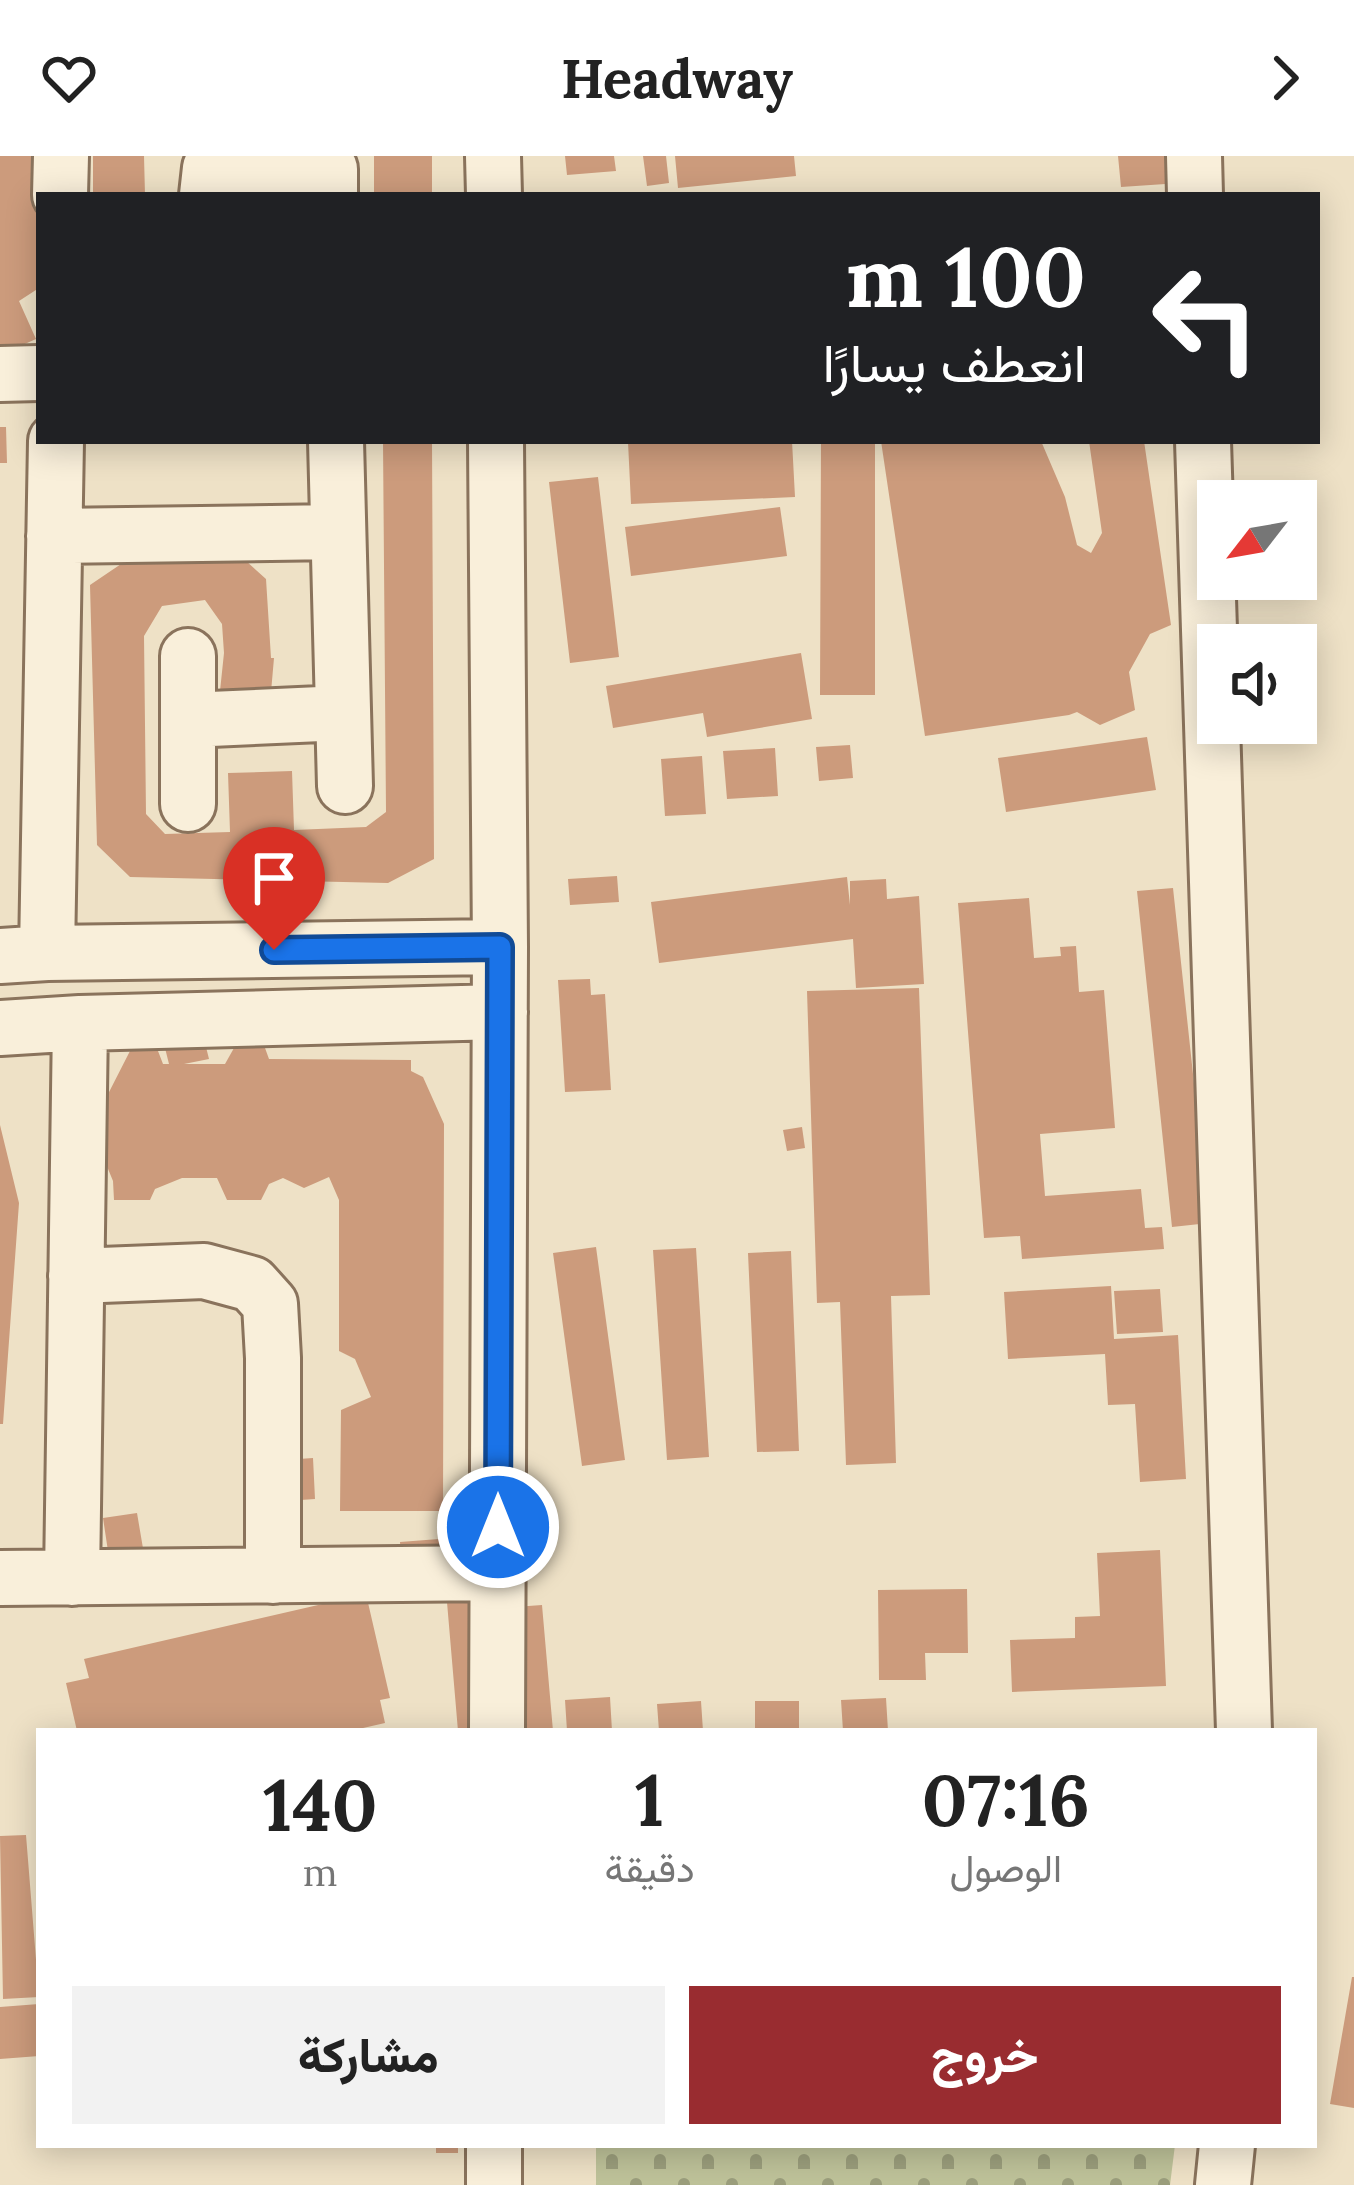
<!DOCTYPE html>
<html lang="ar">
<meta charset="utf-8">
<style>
body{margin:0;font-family:Lora,Vazirmatn,serif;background:#f2f2f2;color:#222;direction:rtl;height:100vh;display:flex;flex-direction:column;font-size:45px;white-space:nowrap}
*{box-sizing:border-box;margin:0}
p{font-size:39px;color:#767676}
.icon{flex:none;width:66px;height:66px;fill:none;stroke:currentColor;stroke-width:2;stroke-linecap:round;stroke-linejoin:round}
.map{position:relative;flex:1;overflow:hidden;direction:ltr}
.sheet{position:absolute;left:36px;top:1572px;width:1281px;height:420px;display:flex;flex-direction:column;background:#fff;border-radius:0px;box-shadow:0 6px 30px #0003;direction:rtl}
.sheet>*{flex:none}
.top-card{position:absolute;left:36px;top:36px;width:1284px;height:252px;border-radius:0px;box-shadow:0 6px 30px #0003;direction:rtl;background:#202124;color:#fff;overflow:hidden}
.needle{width:78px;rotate:239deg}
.fabs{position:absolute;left:1197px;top:324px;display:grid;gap:24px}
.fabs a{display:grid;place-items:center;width:120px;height:120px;border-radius:0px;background:#fff;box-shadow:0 6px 30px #0003;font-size:60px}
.pin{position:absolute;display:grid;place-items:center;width:102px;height:102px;color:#fff;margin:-123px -51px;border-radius:50% 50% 50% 0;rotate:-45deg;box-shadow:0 0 12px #0007}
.pin .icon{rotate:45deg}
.me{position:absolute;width:132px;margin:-66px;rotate:0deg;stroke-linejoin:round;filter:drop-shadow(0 0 9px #0008)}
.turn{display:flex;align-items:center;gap:42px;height:252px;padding:0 36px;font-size:54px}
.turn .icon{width:156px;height:156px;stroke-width:2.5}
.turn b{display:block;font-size:84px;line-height:102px}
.eta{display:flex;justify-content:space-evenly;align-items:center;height:204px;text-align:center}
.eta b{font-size:72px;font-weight:800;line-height:84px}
.action{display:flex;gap:24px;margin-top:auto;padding:24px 36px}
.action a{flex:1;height:138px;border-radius:0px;background:#992c30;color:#fff;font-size:48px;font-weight:800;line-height:138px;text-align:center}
.action a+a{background:#f2f2f2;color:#222}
header{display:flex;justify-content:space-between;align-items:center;height:156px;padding:0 36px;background:#fff;font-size:54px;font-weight:800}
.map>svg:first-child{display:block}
.cemetery{fill:url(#cemetery-stones)}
.building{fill:#cc9b7c}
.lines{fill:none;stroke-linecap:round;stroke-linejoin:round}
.minor-casing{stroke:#8a735c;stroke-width:60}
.minor{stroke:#f9efda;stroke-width:54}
.route-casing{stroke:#114b97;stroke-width:30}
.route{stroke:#1a73e8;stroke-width:21}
</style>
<header><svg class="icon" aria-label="forward" viewBox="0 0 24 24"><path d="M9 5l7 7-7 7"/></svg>Headway<svg class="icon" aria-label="heart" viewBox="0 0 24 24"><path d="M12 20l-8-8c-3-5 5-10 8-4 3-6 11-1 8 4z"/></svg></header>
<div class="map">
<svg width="1354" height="2029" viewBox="0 0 1354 2029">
<defs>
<pattern id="cemetery-stones" width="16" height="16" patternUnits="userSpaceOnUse" patternTransform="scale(3)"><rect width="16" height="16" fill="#bec299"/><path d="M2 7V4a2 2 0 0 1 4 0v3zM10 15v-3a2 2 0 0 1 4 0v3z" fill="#9b9e7c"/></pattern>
</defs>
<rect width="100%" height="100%" fill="#eee1c6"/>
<path class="cemetery" d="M596,1989H1175L1170,2029H596Z"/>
<path class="building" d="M0,0H38L39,132L19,145L36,183L0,199Z
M93,0H144L145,39H93Z
M374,0H432V39H374Z
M565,0H614L616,15L567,19Z
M643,0H666L669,27L647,30Z
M675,0H794L796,20L678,32Z
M1118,0H1178L1180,27L1121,31Z
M0,271H6L7,307H0Z
M383,285H432L434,703L388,727L130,721L97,689L90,429L124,406L235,395L266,423L271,502H274L269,559L218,554L224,497L222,468L205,444L162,450L144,480L146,658L165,678L230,676L228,617L292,615L294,674L366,671L386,656Z
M792,285L795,341L631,348L628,286Z
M821,285H875V539H820Z
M881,285H1041L1065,341L1077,389L1091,397L1102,377L1089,285H1144L1171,469L1150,478L1129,516L1135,554L1100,569L1077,556L1069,559L925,580Z
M598,321L619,501L570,507L549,326Z
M780,351L787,400L631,420L625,371Z
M801,497L812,563L707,581L703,557L613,572L606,530Z
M1147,581L1156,634L1006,656L998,602Z
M850,589L853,622L819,625L816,591Z
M775,592L778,640L727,643L723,595Z
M702,600L706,658L665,660L661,603Z
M617,720L619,746L570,749L568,723Z
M847,721L850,749V725L886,723L887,743L919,740L924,828L856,832L853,783L659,807L651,746Z
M1173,732L1209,1067L1172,1071L1137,735Z
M1029,742L1034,802L1061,800L1060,791L1076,790L1079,836L1104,834L1115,972L1040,978L1045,1040L1141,1033L1145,1072L1162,1071L1164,1093L1022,1103L1020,1080L984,1082L958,747Z
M590,823L591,839L605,838L611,934L565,936L558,824Z
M919,832L930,1139L891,1140L896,1307L846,1309L840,1146L817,1147L807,835Z
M201,871L209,903L184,908H225L234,892H265L269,903L411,904V915L423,921L444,968L443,1355H340L341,1254L371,1241L355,1203L339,1195V1044L329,1021L304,1032L283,1022L269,1028L261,1044H227L217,1022H182L155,1033L150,1044H114L113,1025L106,1008V942L130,895H158L163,908H169L162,880Z
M0,969L19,1047L3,1268H0Z
M802,971L805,992L787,995L783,974Z
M596,1091L625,1304L582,1310L553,1097Z
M696,1092L709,1301L667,1304L653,1094Z
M791,1095L799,1295L757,1296L748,1097Z
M1111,1130L1114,1183L1178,1179L1186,1323L1140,1326L1135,1248L1108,1249L1105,1198L1008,1203L1004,1136Z
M1160,1133L1163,1176L1117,1178L1114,1135Z
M313,1302L315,1343L286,1345L284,1304Z
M137,1357L146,1410L111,1415L103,1362Z
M465,1381L468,1411L490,1453L542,1449L553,1575H458L444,1411L402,1414L400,1386Z
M1160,1394L1166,1530L1012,1536L1010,1484L1075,1482V1461L1100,1460L1097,1397Z
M967,1433L968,1497H925L926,1524H879L878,1434Z
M366,1438L390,1542L380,1544L385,1567L350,1575H77L66,1527L89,1522L84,1503Z
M610,1541L612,1575H567L565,1544Z
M886,1542L888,1575H843L841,1544Z
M701,1545L703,1575H659L657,1548Z
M755,1545H799V1575H755Z
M26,1679L39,1841L3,1843L0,1680Z
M1352,1821H1354V1952L1330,1948Z
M39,1848V1900L0,1903V1851Z
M436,1989H458V1997H436Z"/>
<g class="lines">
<g class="minor-casing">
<path id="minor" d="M493,0L494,39
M1194,0L1195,39
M60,39L61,0
M207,39L210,12L330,13V39
M0,218L39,217
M336,285L345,630
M496,285L500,791L497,1575
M1203,285L1244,1575
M54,380L338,376
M188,500V648
M188,564L343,557
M47,797L56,285
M0,800L47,797L500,791
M0,872L80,867L500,856
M76,1120L204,1115L252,1128L270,1148L273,1202V1420
M0,1422L498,1417
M72,1422L80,867
M494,2029V1989
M1223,2029L1227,1989"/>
</g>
<use href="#minor" class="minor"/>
</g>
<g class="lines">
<g class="route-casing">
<path id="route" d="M274,794L500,791L498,1371"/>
</g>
<use href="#route" class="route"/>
</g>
</svg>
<div class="fabs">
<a><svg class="needle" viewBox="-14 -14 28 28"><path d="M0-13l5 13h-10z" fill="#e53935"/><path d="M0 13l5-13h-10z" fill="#767676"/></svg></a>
<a><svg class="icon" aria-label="sound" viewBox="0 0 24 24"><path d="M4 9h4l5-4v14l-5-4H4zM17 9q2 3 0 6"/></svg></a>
</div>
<div class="pin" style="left:274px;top:794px;background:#d93025"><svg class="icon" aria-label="arrive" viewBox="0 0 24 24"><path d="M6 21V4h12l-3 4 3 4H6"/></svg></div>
<svg class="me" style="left:498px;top:1371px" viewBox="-20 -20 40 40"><circle r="17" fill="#1a73e8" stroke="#fff" stroke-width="3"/><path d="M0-11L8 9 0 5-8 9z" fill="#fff"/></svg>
<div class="top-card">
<div class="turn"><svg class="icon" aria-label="left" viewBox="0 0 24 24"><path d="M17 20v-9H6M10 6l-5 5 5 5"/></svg><div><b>100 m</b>انعطف يسارًا</div></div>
</div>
<section class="sheet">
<div class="eta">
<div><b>07:16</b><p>الوصول</p></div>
<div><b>1</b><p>دقيقة</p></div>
<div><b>140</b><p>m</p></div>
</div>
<div class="action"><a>خروج</a><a>مشاركة</a></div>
</section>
</div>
